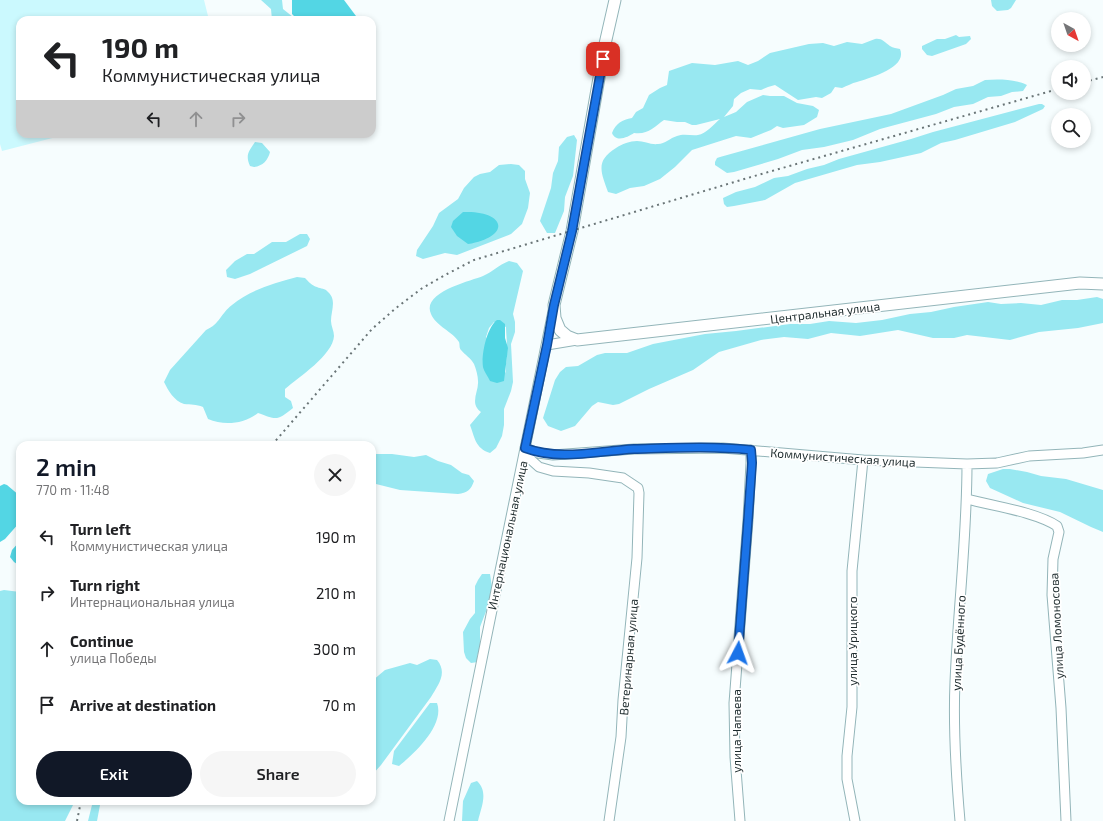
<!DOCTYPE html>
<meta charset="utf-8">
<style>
body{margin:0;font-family:"Exo 2",sans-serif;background:#f6f6f6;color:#202124;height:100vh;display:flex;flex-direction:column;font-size:15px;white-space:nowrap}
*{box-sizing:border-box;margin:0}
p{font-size:13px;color:#757577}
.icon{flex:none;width:22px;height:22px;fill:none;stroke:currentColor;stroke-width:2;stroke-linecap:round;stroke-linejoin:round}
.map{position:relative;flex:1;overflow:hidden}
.sheet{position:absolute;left:16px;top:441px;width:360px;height:364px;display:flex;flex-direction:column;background:#fff;border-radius:12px;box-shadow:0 2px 6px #0003}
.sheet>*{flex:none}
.hud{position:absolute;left:16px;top:16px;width:360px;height:122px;border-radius:12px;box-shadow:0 2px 6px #0003;background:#fff;color:#202124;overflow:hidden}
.needle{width:26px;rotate:140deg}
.tools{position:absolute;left:1051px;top:12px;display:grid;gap:8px}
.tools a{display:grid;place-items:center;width:40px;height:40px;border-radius:50%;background:#fff;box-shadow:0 2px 6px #0003;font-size:20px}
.pin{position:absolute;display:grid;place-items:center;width:34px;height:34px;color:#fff;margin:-17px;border-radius:8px;box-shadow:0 2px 6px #0006}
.me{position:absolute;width:44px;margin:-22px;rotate:4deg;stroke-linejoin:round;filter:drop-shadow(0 0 3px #0008)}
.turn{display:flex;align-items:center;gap:14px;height:84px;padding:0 20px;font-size:18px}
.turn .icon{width:52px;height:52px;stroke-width:2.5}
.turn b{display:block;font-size:28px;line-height:34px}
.lanes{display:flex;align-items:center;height:38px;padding:0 20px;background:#0003;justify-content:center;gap:20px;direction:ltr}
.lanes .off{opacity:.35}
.round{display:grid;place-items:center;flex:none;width:42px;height:42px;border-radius:21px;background:#f6f6f6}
.headline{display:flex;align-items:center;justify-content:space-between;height:68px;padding:0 20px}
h1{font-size:24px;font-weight:600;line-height:30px;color:#111827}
.primary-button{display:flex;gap:8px;margin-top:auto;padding:8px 20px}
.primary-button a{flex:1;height:46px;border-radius:24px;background:#111827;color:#fff;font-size:16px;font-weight:600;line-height:46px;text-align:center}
.primary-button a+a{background:#f6f6f6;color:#202124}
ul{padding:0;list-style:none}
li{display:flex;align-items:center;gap:12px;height:56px;padding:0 20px}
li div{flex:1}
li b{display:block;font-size:15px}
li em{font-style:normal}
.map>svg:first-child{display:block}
.built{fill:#cbf9fe}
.green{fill:#98e8f1;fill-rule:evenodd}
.water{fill:#53d6e4}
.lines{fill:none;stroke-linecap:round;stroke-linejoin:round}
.minor-casing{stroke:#93b5b9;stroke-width:11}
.tertiary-casing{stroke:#93b5b9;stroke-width:13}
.minor{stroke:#fff;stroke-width:9}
.tertiary{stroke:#fff;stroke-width:11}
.rail{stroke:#6a7577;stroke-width:2;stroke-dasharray:2 4;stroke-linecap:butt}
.route-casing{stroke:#114b97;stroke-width:10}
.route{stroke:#1a73e8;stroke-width:7}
.labels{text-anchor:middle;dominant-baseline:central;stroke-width:3.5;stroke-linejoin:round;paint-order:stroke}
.street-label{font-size:12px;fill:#1e2b2d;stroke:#fff}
</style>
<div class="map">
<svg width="1103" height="821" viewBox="0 0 1103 821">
<rect width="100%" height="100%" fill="#f6fdfe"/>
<path class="built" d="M0,0H204L209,20H20V134H68L2,151L0,144Z"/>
<path class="green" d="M261,0H282L283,9L293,17L294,20H272L271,9Z
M991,0H1016L1011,8L1008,10L997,11L992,6Z
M956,35L959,37L970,36L971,39L966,44L932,56L927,55L922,49V46L937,39H945Z
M875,39C882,38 884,42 890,46C893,48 897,48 900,49C908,68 869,78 857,82C852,83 847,86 842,88L835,87L831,93L822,98L816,97L798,100L775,85L768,87L761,90L750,89L741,93L734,99L733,106L724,117L736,112L747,102L763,95L770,96H784L797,103L813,106L819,110L817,117L804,125L783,128L777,126L771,130L751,138L736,136L692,150L675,167L660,179L644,186L630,188L616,194L608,192C601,172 595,161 616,148C622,144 630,141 637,141C644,141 651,145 658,144C665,144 670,138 677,136C684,133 691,136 698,135C706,134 714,124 720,119L696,125H692L685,122H677L664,120C654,127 648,135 634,133C628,137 616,143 612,133C616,123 622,120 632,118L636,112L643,108L649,95L660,88L667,85L669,71L692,63L715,65L738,61L748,65L758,61L770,53L809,44L823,43L834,46L847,42L862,44Z
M985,80C998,79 1015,79 1027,85L1023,91L1012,92L1001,96L988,97L973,104L954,107L936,114L880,129L853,140L824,147L802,150L778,159L734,172L727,173L715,165V162L717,158L720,157L820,129L891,114L943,95L956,89L973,86Z
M1039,104H1042L1045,106L1043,109L1015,122L955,140L941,143L921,153L880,162L857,165L795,183L765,200L734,206L727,207L724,204L723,198L736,192L755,187L774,178L788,176L807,169L824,165L839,159L911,139L933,132Z
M574,135L577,140L573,176L565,197L564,211L555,233H547L540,221L551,188L553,173L558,161L559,147L567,137Z
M255,142L262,143L270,152C268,160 263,166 254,167L250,166C245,155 249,151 255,142Z
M511,164L519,165L525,171V179L530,193L528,208L522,224L511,234L457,255L445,253L423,259L416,256L417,250L433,226L439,213L458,199L464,188L474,177L480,174L490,172L499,165Z
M300,234H307L310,239L307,246L250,274L235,279L227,277L226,270L235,261L247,254H254L272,242H286Z
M509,261L517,263L523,271L513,314L515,322V332L511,344L513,382L511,391L504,409V425L502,436L496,448L490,453C475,448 475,438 470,425L481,412C469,403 479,392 478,381C478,376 476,369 474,364C471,358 465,355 461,350C459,348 460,345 459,342C453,332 436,326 431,314C421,292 471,281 483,276C493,272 498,265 509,261ZM494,322L506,327C506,334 507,340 507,347C508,355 505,364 506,373L486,337L489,328Z
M297,277L305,278C308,281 312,286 317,287C321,289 325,288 328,292C337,300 331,311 331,321C331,326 334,331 334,336C333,355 299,377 285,389V397L291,401L293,408C277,421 277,420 258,413C244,424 224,426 208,419L203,407C196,404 191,405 184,404C174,401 168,390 164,382L170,370L206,330C220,324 221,313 232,305C250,290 274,283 297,277Z
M1097,297L1103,299V323L1078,328L1039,332L1010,340L967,335L954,338H933L898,330L860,336L831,333L808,339L784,337L761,340L719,352L693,370L649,389L619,404L613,405L598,402L592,406L575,426L561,431L548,426L543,418L555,380L560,372L566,367L578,366L597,355L605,353H627L653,344L705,334L736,331L790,324H810L829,321L856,323L882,320L910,314L931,312L954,307L988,302L1001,304L1021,303L1041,305L1062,300H1077Z
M302,442L315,443L322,445H293Z
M372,454H392L414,457L426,455L438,461L451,465L462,473L469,475L474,481C471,490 467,493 458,494L400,490L372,483Z
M1003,469H1010L1027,472L1041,476L1066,479L1103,490V532L1091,527L1060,512L1023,503L990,488L986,481L988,474Z
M482,574H490L492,587L490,601L480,627V649L477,656L478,662L471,663L466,658L464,652L463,632L470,619L475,613V586L478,580Z
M4,590L20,592V801H75L65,821H0V591Z
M430,659L437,660C448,673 438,685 431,697L381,765L372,775V681L385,670L410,663L417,665Z
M430,703H437C445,725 415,753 399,766L392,764L394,751Z
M477,781C489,792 481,808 478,821H462L463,801L471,783Z
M93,801H103L100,805L97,821H88Z"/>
<path class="water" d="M292,0H344L359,20H298L292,14Z
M463,212C505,210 513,236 468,244L457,236L451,227L453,221Z
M497,320H500L505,324V338L508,348L504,381L497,383L490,381C488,376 484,372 483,367C481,355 487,327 497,320Z
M4,484L7,485L20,496V522L5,539L0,542V486Z
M20,541V566L14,562L10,557L12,550Z"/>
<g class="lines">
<g class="minor-casing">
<path id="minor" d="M547,345L577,340
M525,448L538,453L553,455L634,449L723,448L863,460L967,464L997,463L1029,456L1083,453L1103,450
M525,448L529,458L539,467L553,471L589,473L623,478L638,488L639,493L637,558L623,700L621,737L609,821
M967,499C993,506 1036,512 1057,526L1059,532L1053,559L1052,595L1061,708L1066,821
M449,821L553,311
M740,821L735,757L734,703L748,520L751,463V450
M855,821L847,779V756L852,707V571L863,460
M960,821C956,775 953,728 955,682C958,609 967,537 967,464"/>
</g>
<g class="tertiary-casing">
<path id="tertiary" d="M615,0L605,44L572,231L554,305L555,318L560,330L567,336L577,340L1080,283L1103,284"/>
</g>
<use href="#minor" class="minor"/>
<use href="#tertiary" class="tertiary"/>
<path class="rail" d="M1084,82L1103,77
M272,445L372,329L396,308L421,289L447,274L474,260L751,177L1058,89
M77,821L81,801"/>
</g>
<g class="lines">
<g class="route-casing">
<path id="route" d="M603,59L572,231L554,305L547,345L525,448C560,461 597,451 634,449C673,448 712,446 751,450L752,463L748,520L738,653"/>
</g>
<use href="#route" class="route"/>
</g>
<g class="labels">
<g class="street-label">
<text transform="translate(825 312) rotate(-7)">Центральная улица</text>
<text transform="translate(843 457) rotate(4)">Коммунистическая улица</text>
<text transform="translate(507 535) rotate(-78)">Интернациональная улица</text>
<text transform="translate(1056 626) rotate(-93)">улица Ломоносова</text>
<text transform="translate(852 641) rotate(-90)">улица Урицкого</text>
<text transform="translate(958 643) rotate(-87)">улица Будённого</text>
<text transform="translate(628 657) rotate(-85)">Ветеринарная улица</text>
<text transform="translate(736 731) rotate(-90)">улица Чапаева</text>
</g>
</g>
</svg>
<div class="tools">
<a><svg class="needle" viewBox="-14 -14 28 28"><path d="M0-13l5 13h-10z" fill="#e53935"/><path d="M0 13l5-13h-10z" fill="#757577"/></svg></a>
<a><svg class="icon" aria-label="sound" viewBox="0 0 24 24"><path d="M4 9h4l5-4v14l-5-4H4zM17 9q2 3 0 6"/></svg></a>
<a><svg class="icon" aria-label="search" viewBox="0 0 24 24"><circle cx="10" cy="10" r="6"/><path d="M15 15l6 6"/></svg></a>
</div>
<div class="pin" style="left:603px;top:59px;background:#d93025"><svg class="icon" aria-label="arrive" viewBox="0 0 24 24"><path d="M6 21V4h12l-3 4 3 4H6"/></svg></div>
<svg class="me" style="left:738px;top:653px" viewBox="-20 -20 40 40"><path d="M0-17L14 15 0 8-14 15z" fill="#1a73e8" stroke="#fff" stroke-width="4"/></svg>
<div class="hud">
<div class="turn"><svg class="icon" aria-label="left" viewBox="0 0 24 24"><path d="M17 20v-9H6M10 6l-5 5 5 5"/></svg><div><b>190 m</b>Коммунистическая улица</div></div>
<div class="lanes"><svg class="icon" aria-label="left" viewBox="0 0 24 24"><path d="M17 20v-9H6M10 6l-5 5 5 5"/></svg><svg class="icon off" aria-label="ahead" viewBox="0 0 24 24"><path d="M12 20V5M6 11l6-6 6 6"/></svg><svg class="icon off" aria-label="right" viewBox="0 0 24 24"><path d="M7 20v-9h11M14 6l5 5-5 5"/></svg></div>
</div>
<section class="sheet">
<div class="headline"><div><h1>2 min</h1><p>770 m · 11:48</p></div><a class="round"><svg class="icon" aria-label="close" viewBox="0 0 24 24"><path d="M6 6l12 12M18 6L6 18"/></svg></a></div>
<ul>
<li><svg class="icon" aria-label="left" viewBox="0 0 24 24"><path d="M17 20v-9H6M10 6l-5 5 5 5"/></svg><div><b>Turn left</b><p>Коммунистическая улица</p></div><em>190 m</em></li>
<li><svg class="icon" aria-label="right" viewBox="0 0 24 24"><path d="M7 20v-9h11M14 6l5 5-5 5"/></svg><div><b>Turn right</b><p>Интернациональная улица</p></div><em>210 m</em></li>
<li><svg class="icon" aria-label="ahead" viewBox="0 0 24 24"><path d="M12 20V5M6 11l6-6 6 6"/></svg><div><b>Continue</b><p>улица Победы</p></div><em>300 m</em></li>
<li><svg class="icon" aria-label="arrive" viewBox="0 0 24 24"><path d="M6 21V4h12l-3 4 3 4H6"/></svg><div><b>Arrive at destination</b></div><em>70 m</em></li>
</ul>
<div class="primary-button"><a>Exit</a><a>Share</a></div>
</section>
</div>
